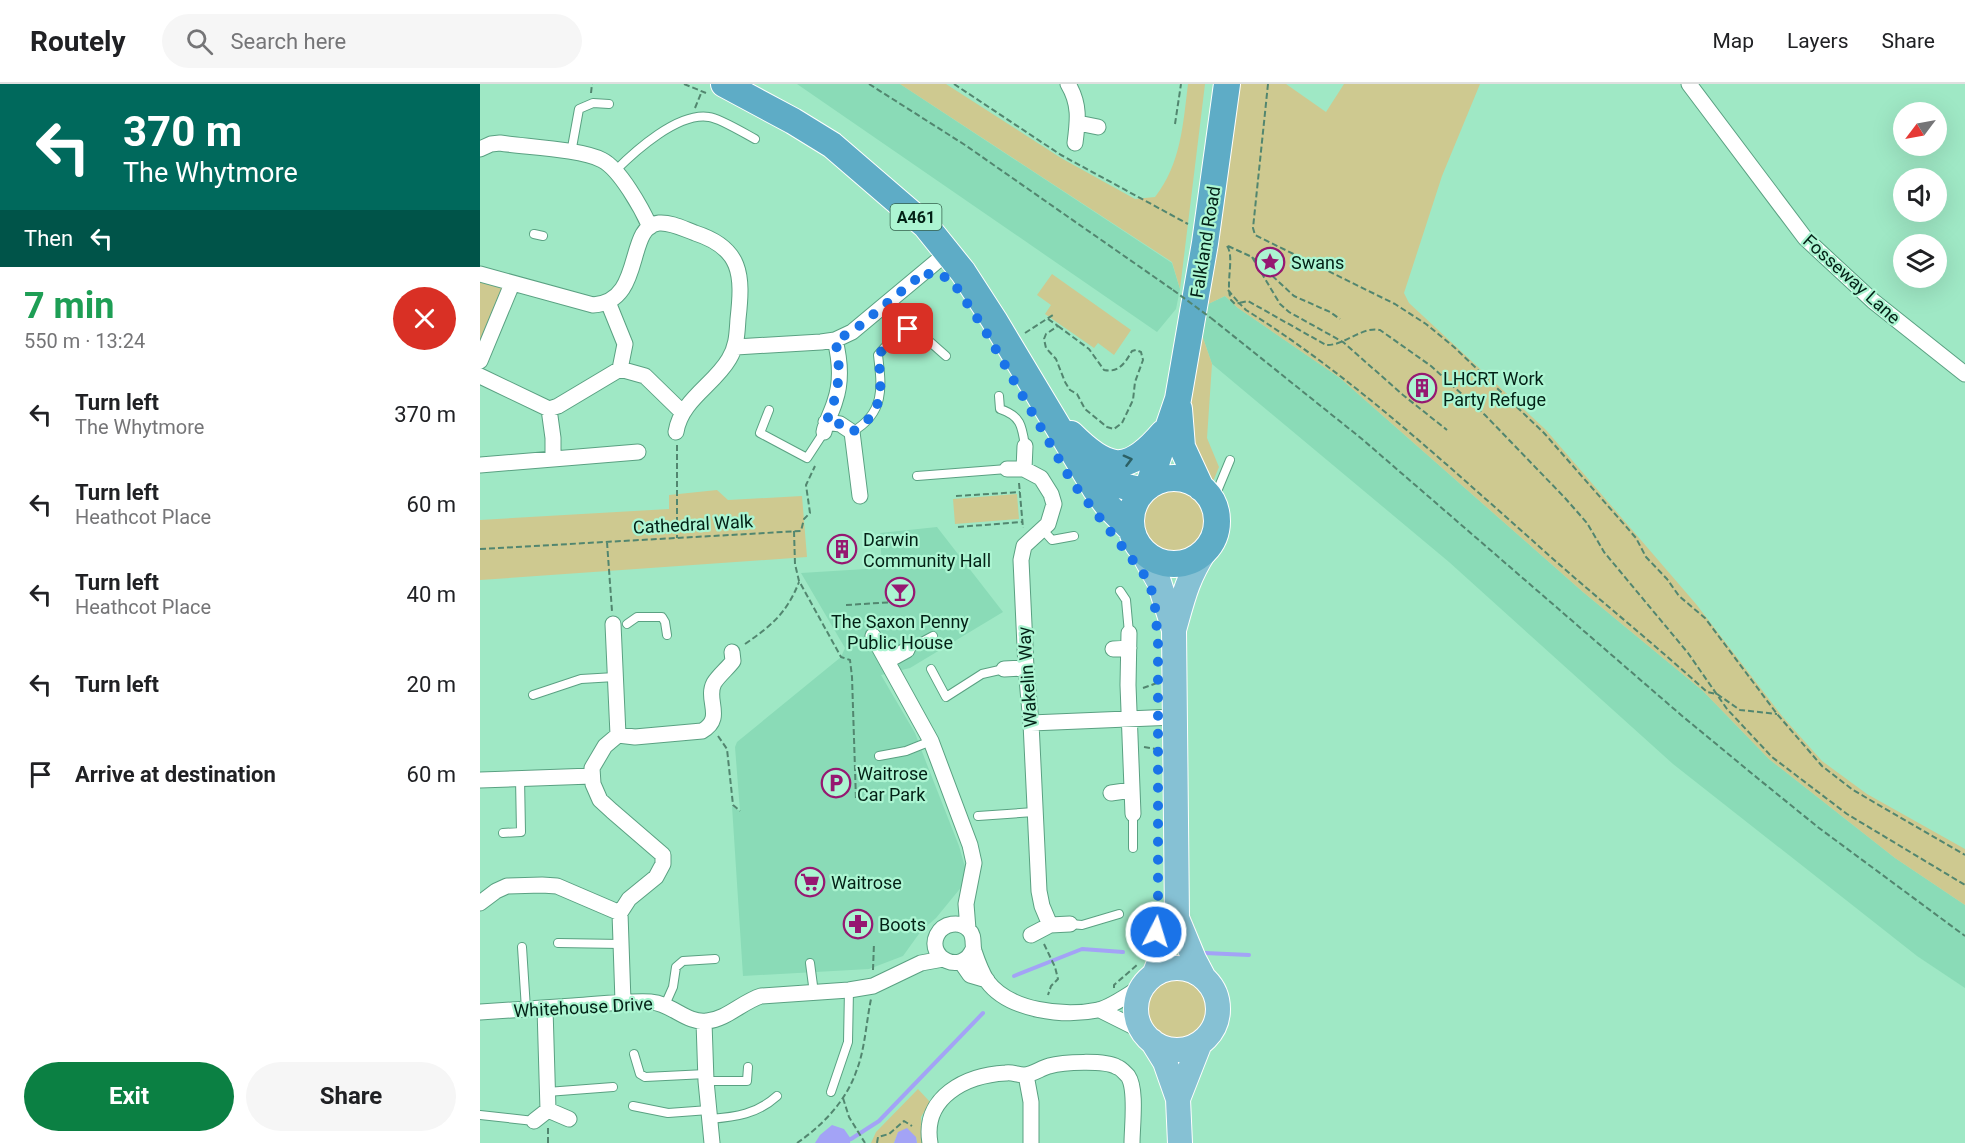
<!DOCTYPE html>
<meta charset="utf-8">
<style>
body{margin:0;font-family:Roboto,sans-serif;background:#f6f6f6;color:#202124;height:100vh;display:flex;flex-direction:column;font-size:22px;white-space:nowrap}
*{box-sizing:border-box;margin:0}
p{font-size:20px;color:#757577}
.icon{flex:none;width:33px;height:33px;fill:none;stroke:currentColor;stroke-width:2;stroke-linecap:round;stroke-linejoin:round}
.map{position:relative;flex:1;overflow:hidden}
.details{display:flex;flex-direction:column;background:#fff;width:480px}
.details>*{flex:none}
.hud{background:#00695c;color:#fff;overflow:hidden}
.needle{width:39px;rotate:238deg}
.fabs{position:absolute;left:1413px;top:18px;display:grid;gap:12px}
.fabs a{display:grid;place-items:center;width:54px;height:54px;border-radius:50%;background:#fff;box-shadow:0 6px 24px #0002;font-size:30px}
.pin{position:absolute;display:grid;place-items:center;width:51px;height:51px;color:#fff;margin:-26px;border-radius:12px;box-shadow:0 3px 9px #0006}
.me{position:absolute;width:66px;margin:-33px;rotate:5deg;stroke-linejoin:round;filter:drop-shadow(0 0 4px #0008)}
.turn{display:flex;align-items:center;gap:21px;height:126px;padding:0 24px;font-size:27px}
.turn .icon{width:78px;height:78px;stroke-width:2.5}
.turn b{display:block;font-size:42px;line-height:51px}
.then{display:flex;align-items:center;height:57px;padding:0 24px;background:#0003;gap:12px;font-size:22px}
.round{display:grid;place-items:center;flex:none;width:63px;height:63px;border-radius:32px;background:#f6f6f6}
.headline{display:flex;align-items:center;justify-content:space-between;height:102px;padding:0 24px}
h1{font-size:36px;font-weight:700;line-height:45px;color:#1e9e55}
.cta{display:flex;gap:12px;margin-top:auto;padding:12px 24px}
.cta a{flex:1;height:69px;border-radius:36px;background:#0b8043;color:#fff;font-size:24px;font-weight:700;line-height:69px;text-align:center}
.cta a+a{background:#f6f6f6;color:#202124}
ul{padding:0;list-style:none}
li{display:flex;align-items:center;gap:18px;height:90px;padding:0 24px}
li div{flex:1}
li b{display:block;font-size:22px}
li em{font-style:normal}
header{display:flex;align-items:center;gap:36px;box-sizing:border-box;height:84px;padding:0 30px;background:#fff;border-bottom:2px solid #e0e0e0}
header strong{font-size:28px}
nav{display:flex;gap:33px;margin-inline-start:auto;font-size:21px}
.search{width:420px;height:54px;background:#f6f6f6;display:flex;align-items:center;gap:15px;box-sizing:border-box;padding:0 21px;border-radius:33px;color:#757577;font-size:22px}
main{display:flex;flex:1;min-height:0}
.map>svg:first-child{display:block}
.built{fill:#8adbb7}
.green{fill:#cec990}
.water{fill:#a3a3f6}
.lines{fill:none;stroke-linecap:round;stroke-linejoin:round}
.stream{stroke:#a3a3f6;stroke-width:4}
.service-casing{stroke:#5aa182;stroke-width:10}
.minor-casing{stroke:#5aa182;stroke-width:17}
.primary-casing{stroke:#fff;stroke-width:26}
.trunk-casing{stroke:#fff;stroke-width:28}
.path{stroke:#52866f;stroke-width:2;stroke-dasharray:6 3;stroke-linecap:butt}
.service{stroke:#fff;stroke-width:8}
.minor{stroke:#fff;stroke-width:15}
.primary{stroke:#86c1d4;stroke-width:24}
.trunk{stroke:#5eacc6;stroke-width:26}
.path-bridge{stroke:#52866f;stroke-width:2;stroke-dasharray:6 3;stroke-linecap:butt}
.oneway{stroke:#2c6065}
.route{stroke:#1a73e8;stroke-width:10;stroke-dasharray:0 18}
.labels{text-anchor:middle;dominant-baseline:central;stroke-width:4.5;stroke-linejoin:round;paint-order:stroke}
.shield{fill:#acf5d2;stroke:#36614e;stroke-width:1.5}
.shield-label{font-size:16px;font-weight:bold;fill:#032116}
.street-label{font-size:18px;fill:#032116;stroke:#acf5d2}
.poi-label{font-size:18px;fill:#032116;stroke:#acf5d2;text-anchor:start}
</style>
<header>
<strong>Routely</strong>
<div class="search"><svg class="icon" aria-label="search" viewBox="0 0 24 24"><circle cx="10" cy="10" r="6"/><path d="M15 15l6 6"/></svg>Search here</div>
<nav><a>Map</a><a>Layers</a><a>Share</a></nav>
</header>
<main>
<section class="details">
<div class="hud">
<div class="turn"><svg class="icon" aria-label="left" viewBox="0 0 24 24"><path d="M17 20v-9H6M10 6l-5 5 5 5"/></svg><div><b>370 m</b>The Whytmore</div></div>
<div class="then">Then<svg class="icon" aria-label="left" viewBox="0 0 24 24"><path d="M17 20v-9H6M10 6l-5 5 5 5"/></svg></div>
</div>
<div class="headline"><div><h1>7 min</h1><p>550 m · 13:24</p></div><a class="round" style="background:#d93025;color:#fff"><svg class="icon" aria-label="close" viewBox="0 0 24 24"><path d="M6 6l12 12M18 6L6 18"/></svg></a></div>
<ul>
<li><svg class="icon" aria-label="left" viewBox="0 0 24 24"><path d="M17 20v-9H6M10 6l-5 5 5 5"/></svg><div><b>Turn left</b><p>The Whytmore</p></div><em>370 m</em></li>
<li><svg class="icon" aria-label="left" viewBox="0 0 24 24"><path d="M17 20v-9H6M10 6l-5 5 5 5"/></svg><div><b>Turn left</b><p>Heathcot Place</p></div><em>60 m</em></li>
<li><svg class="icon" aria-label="left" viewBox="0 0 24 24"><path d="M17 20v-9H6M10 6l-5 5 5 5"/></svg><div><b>Turn left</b><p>Heathcot Place</p></div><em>40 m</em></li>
<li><svg class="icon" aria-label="left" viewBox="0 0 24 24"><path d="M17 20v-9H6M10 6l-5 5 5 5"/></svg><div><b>Turn left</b></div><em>20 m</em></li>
<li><svg class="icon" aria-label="arrive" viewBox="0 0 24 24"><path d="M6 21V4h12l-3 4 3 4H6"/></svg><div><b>Arrive at destination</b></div><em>60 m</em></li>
</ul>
<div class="cta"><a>Exit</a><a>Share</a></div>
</section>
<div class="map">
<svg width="1485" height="1059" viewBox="0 0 1485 1059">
<rect width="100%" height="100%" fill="#9fe8c5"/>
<path class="built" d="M317,0H420L692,179L700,205L696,225L677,248Z
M745,212L758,224L860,294L1103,508L1223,607L1289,675L1415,774L1485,821V904L1437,872L1193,680L969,478L732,280L720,245L724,222Z
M457,443L523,528L430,584L401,591L435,649L446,678L479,762L485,783L483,801L456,834L441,847L423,872L389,885L263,892L252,722L260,727L255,663L257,658L361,573L365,564L321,489L402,484L400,449Z"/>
<path class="green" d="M420,0H466L581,74L655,115L675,113C701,80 703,40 708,0H725L700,205L692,178Z
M755,0H806L846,28L864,0H1000L962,92L924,209L929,219L1066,346L1216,520L1302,632L1342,677L1387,710L1485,765V821L1415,774L1289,675L1223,607L1103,508L860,294L758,224L745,212L724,222L720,245L732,280L727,354L739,383L732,400L707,353L708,324Z
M0,190L32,200L0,277Z
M572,190L651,246L634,271L618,259L614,264L565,230L571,221L557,211Z
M237,406L248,416L322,412L327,473L0,496V436L189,425V411Z
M664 437a30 30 0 1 1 60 0a30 30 0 1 1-60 0Z
M537,410L539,435L475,440L473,415Z
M665 925a32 32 0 1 1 64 0a32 32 0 1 1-64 0Z
M438,1005L450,1018L441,1033L442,1059H437L436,1053L418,1048L414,1059H391L396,1048Z"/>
<path class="water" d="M352,1041L364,1045L371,1055L370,1059H335L340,1051Z
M427,1044L436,1053L437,1059H414L418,1048Z"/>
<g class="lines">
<path class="stream" d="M725,869L769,871
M534,892L602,865L643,868
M371,1055L399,1037L503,929"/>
<g class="service-casing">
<path id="service" d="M91,69L99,25L113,19L129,20
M135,87C155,67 198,28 229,33C239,34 264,49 275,55
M54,150L63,152
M519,312L520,325C541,332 542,342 545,362
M289,326L280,349L327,374L344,348
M372,348C405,329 402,304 398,271C431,232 432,243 466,272
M437,392L527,385
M726,406L738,405L750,376
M563,446L572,456L594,452
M640,507L646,516L649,549
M147,540L157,533H182L185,538L187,551
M427,566L453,552
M451,585L466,613L502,590L524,585
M53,611L101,595L135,593
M399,672L426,667L451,657
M653,730V764
M498,732L554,728
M23,749L41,748L40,694
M590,840L602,841L639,830
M78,859L141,860
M42,863L46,925
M330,879L334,909
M185,921L193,903L196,883L203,877L235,875
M154,970L160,990L165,993L226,990
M226,997H267L268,983
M67,1008L133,1003
M351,1008L368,958L369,906
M153,1022L188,1029L229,1026
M0,1031L54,1037
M230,1035C256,1033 277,1030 297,1012"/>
</g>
<g class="minor-casing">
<path id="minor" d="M588,0C600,20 598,36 595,59
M1209,0L1325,154L1393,217L1485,290
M598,39L618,43
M0,65L11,60L20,59C45,63 101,65 122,76C140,85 162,125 170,143
M0,190L113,221C165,218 145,142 179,139C191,138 204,145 215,149C262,164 263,191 258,235C257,249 257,262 249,275C234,301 201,316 196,348
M128,218L145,260L140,285
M256,263L341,258L355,256L372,248L468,168
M0,277L32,200
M0,292L69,325L73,354V374
M69,325L78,322L140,285L165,292L202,328
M346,338L360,340L372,348L380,412
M344,348C346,337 352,328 355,317C362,297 360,276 355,256
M0,381L158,368
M527,385H544L561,394L571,410L574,420L568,440L544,462L541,476L546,584L551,639L559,807L562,822L570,841
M544,385L545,362
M133,540L138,651
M649,549L648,601L653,730
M393,552L451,657L490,761L494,779L486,820L488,845
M633,565L649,564
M407,577L427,566
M524,585L546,584
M551,639L695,633
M0,696L112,692
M631,709L652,706
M0,819L16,807L27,802L62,801L77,802L140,829
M551,851L570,841L590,840
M493,865C482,892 446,874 457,851C463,839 480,836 489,846C495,852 492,860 494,867C497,876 502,889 507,897C529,927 584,933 618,926C630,924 651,909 662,902
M481,878L490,891L507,896
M143,918L140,829L149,815L176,793L183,780V771L132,727L120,716L113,700L112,684L125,662L138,651L155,653L222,647C245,634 225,616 234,599C239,591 248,584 253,577L252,568
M65,924L68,1026
M620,926L662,947
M0,928C31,926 62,924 93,922C119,920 145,917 171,918C191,919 207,940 227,937C247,935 262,918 281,912L369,906L393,902L441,879L463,875
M224,938L226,997L232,1059
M546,991L551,1018V1059
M54,1037L68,1026L89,1035
M450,1059C442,1013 486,991 526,989C532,988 538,991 544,991C552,991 561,984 569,982C583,978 625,976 637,983C641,984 645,989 648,992C657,1005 652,1042 652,1059"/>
</g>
<g class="primary-casing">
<path id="primary" d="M661,466L679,498L694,546
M697,834L714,875L724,894
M656 925a41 41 0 1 1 82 0a41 41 0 1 1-82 0Z
M674,891L697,834L694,546C703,514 707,495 725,467
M672,957L685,978L698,1015L700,1059
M698,1015L720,959"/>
</g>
<g class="trunk-casing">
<path id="trunk" d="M244,0L313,37L352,61L446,142L483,188L514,236L616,406L628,422L651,445
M699,325L702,363L721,404
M591,350C628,387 647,391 683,349
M606,381C626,396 638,403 663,406
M651 437a43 43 0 1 1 86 0a43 43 0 1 1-86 0Z
M668,403L698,315L725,159L747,0"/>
</g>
<path class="path" d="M204,0L226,9
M389,0L485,61L693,206
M474,0L581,71L708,140
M788,0L773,144L775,151L915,220L946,240L974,263L1064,349L1156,454L1166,473L1187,495L1199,512L1225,534L1297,630L1342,682L1373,706L1485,771
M111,9L112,0
M215,24L222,7
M695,40L701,0
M747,162C755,173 745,199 751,216L755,220L759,219L766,226C870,291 960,375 1052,456C1109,508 1170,556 1227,608L1237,610L1260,626L1297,630
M748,162L772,173L814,212L850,228L860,235
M772,173L800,220L809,228L863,258L923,311L967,346
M748,206L759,219L768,217L846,261C864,262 882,242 900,246L951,282L974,303L1005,331L1085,414L1107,439L1124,468L1208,569L1247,625L1292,673L1367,730L1485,801
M731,234L882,355L1201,631L1281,697L1339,744L1485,852
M568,235L578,242
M578,242L609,265L624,286C639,289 645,279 652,267L656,266L661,268L663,276L655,298L653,316L642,339L634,345L627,343L605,325L597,310L590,306L585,298L576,275L566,264L564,255L566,250Z
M545,249L573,231
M197,361V454
M539,399L543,444
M476,412L540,408
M478,443L542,438
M314,447L315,480L319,497L361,573L370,576L372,593L376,716
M127,458L132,527
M0,465L321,447L324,435L330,429L326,401L335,382
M366,521L431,517
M265,560C291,542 307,529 319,498
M663,604L677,599
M238,652L247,665L253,721L260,727
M664,663L676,665
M564,860L575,883L578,895L571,902L568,911
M393,886L394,859
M634,904V901L657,881
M363,1014L369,1033L385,1059
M68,1059V1044
M317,1059C342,1042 366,1017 376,988C385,966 386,939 391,915
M397,1059L398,1053L409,1050L424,1037L432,1042"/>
<use href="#service" class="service"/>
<use href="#minor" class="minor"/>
<use href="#primary" class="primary"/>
<use href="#trunk" class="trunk"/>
<path class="path-bridge" d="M693,206L731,234"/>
</g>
<defs><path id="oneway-chevron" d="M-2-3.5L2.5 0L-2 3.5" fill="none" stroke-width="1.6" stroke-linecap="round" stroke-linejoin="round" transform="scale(1.5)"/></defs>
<use class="oneway" href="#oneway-chevron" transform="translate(648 376) rotate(-15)"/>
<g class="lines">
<path class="route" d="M428,245L419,248L398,271C402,304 405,329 372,348L360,340L346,338C359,310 362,285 355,256L372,248L446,187L452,194L465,193L471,195L503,243L592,398L665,492L674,512L678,558V827L676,848"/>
</g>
<defs>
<g id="sight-ring" transform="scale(1.5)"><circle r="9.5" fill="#acf5d2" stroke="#961871" stroke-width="1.5"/><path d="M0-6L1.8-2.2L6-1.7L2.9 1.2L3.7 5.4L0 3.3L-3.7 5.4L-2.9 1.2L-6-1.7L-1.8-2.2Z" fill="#961871"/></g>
<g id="building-ring" transform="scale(1.5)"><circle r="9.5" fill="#acf5d2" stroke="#961871" stroke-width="1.5"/><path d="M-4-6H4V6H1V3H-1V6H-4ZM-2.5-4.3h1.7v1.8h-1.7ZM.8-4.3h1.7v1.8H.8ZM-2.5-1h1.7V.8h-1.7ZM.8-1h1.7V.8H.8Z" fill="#961871"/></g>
<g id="bar-ring" transform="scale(1.5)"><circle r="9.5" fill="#acf5d2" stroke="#961871" stroke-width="1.5"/><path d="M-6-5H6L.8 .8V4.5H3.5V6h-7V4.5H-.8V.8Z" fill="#961871"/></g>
<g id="parking-ring" transform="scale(1.5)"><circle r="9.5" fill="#acf5d2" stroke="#961871" stroke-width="1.5"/><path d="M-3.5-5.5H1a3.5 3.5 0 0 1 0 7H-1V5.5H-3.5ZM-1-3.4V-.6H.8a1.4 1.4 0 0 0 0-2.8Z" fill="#961871"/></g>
<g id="supermarket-ring" transform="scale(1.5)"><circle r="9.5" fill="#acf5d2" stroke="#961871" stroke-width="1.5"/><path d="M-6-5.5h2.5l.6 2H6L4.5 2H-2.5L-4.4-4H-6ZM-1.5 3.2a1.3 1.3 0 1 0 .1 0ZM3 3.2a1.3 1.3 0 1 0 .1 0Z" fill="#961871"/></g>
<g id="pharmacy-ring" transform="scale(1.5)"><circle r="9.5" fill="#acf5d2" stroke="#961871" stroke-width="1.5"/><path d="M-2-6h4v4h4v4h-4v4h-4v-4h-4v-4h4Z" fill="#961871"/></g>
</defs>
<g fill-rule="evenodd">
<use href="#sight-ring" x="790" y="178"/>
<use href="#building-ring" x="942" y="304"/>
<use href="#building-ring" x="362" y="465"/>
<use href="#bar-ring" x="420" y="508"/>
<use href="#parking-ring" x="356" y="699"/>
<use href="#supermarket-ring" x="330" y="798"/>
<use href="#pharmacy-ring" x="378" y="840"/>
</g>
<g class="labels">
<rect class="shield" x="410.5" y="120" width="51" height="26" rx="4.5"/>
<g class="shield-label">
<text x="436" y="133">A461</text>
</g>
<g class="street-label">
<text transform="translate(725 158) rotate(-81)">Falkland Road</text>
<text transform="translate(1372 195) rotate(42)">Fosseway Lane</text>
<text transform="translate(213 440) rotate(-3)">Cathedral Walk</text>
<text transform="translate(547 593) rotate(-94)">Wakelin Way</text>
<text transform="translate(103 923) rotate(-3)">Whitehouse Drive</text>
</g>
<g class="poi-label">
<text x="811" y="178">Swans</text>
<text x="963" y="294">LHCRT Work<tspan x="963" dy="21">Party Refuge</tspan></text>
<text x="383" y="455">Darwin<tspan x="383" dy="21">Community Hall</tspan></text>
<text x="420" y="537" text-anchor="middle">The Saxon Penny<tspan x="420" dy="21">Public House</tspan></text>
<text x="377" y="689">Waitrose<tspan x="377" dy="21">Car Park</tspan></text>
<text x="351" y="798">Waitrose</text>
<text x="399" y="840">Boots</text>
</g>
</g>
</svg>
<div class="fabs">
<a><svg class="needle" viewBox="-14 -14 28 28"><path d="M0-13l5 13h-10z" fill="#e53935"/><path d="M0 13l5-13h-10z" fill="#757577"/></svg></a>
<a><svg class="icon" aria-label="sound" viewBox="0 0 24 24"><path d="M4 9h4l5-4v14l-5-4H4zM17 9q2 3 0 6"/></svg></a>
<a><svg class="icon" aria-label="layers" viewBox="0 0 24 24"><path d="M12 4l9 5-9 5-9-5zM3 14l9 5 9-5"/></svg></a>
</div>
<div class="pin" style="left:428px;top:245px;background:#d93025"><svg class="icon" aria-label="arrive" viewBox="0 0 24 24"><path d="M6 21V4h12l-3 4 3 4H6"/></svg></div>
<svg class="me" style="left:676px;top:848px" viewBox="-20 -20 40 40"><circle r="17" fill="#1a73e8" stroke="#fff" stroke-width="3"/><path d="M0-11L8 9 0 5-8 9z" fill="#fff"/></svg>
</div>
</main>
